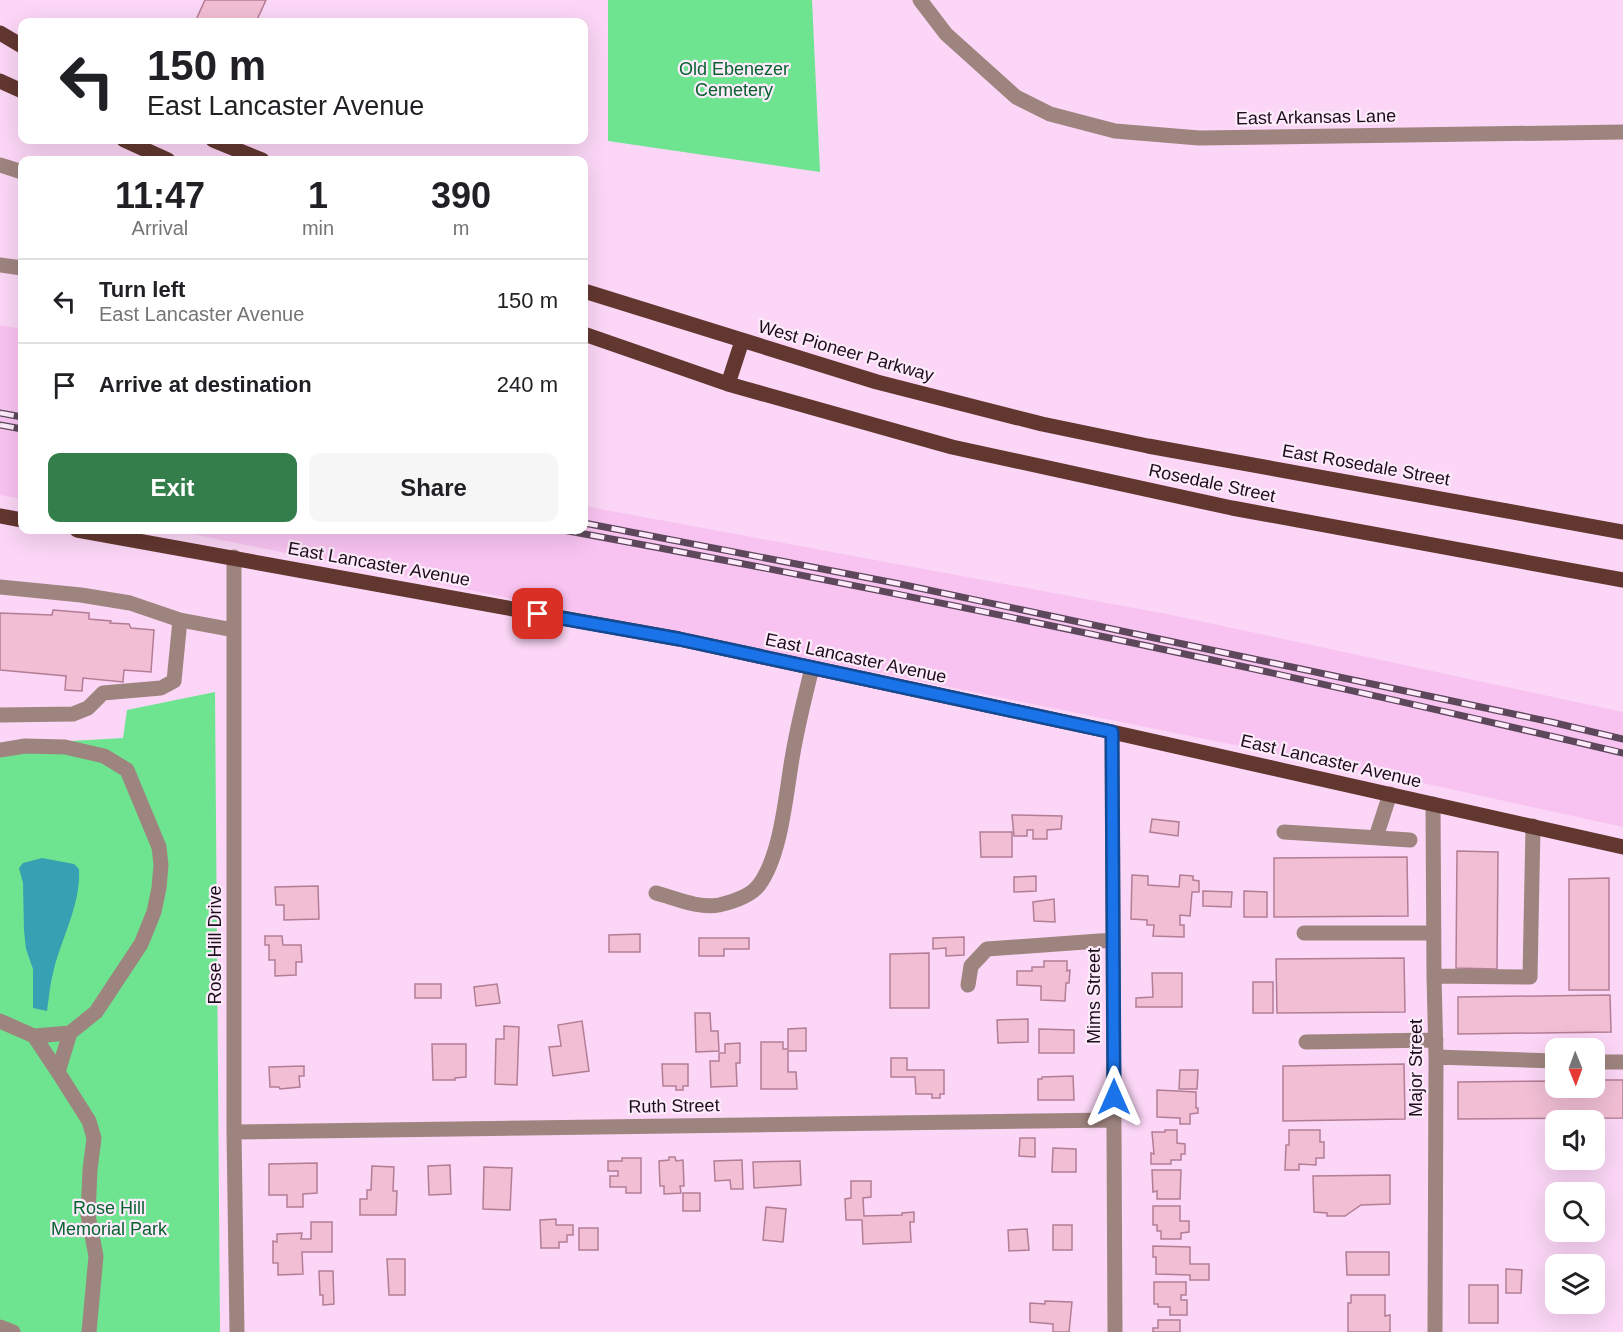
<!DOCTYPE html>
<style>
body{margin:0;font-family:Arial,sans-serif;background:#f6f6f6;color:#202124;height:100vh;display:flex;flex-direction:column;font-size:22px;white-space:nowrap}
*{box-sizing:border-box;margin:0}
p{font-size:20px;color:#757577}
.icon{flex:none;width:33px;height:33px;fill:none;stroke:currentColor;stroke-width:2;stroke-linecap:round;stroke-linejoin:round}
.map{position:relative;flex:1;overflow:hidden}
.panel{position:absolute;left:18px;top:156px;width:570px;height:378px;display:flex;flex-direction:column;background:#fff;border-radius:12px;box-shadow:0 6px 24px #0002}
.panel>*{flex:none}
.banner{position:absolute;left:18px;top:18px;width:570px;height:126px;border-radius:12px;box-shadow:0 6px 24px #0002;background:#fff;color:#202124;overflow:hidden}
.needle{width:39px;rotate:179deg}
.controls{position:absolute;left:1545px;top:1038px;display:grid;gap:12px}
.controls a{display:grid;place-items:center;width:60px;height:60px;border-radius:12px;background:#fff;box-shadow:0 6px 24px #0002;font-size:30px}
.pin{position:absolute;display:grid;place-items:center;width:51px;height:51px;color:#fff;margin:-26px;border-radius:12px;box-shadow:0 3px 9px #0006}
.me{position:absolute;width:66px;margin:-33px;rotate:0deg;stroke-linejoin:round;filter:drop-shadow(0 0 4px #0008)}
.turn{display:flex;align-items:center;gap:21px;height:126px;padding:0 30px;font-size:27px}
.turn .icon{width:78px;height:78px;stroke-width:2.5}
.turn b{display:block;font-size:42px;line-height:51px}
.eta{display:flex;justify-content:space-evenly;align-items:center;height:102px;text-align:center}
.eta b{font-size:36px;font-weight:800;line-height:42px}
.button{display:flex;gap:12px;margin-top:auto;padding:12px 30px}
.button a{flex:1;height:69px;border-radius:12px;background:#347e4b;color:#fff;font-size:24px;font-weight:800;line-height:69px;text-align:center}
.button a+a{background:#f6f6f6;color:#202124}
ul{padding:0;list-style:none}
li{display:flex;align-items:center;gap:18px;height:84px;padding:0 30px;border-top:2px solid #e0e0e0}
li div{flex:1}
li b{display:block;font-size:22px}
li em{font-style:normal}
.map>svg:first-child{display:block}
.built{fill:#f8c3f1}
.green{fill:#6ee491}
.water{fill:#37a0b2}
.building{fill:#f1bed4;stroke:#b37d95;stroke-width:1.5}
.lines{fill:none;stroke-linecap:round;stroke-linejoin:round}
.minor{stroke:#9e847f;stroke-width:15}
.major{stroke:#623730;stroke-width:15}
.rail-casing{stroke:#5d485b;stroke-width:7}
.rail{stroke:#fdeafa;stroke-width:4.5;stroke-dasharray:14;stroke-linecap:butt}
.route-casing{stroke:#114b97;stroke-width:15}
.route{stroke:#1a73e8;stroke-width:10}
.labels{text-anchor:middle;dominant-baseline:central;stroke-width:4.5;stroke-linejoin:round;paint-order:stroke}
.park-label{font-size:18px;fill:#07642f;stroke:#fdeafa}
.street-label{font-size:18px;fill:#1c0d1b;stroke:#fdeafa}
</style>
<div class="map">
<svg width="1623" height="1332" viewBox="0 0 1623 1332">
<rect width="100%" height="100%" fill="#fbd6f6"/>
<path class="built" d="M0,325L22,329V499L0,495Z
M584,506L1172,615L1623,712V827L1423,783L172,530H584Z"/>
<path class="green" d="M608,0H812L820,172L608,141Z
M215,692L220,1332H0V745L123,738L127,710Z"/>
<path class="water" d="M42,858L74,864L79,869C81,904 62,937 54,969C50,983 49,997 47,1011L33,1008V969L26,949L24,931L23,883L19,868L23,863Z"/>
<path class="building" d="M205,0H266L256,22H195Z
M53,610L89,613V619L111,621L110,623L129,624L131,628L154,630L151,672L124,670L123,682L83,678L82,691L65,690L66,676L0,670V613L52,615Z
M1012,815L1062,816L1061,829L1047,830V839H1033V830H1027V836H1014Z
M1152,819L1179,822L1178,836L1150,832Z
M980,832H1012V857H981Z
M1457,851L1498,852L1497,969L1456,968Z
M1407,857L1408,916L1274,917V858Z
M1132,875L1148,876V885L1179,887L1180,875L1193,876V880L1199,881V892H1192L1190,916L1180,915V925H1184V937L1153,936L1154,925H1147V920L1131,919Z
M1036,876V891L1014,892V877Z
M1609,878V990H1569V879Z
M318,886L319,919L284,920V905H276L275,887Z
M1203,891L1232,892L1231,907L1203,906Z
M1244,891L1267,892V917H1244Z
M1054,899L1055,922L1034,921L1033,902Z
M640,934V952H609V935Z
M265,936H282L283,945H301L302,962H296V975L275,976V960H269V945H265Z
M964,937V955L946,956V948L933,949V938Z
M699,938H749V949H724V956H699Z
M929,953V1008H890V954Z
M1404,958L1405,1012L1277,1013L1276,959Z
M1044,961H1067V971L1070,970L1069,983H1066L1065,1001L1041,1000V986L1017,985V971H1032V967H1044Z
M1152,973H1182V1007H1136V998L1153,997Z
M1253,982H1273V1013H1253Z
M415,984H441V998H415Z
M497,984L500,1003L476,1006L474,987Z
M1610,995L1611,1032L1458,1034V997Z
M695,1013H710L711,1031H718L719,1051L696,1052Z
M1028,1019V1042L998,1043L997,1020Z
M582,1021L589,1071L553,1076L549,1047L561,1046L558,1025Z
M504,1026L519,1027L517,1085L495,1084L496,1039H504Z
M806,1028V1051H788V1072H796L797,1089H761V1042H783V1049H788V1029Z
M1039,1029L1074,1030V1053H1039Z
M740,1043V1063H736L737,1086L711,1087L710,1061H719V1053H725V1044Z
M432,1044H466V1077L455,1078V1080H433Z
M891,1058H907V1070H944V1094H940V1098H932V1094H916L915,1077H891Z
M662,1064H688V1086H683V1090H676V1086H663Z
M1404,1064L1405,1119L1283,1121V1066Z
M304,1066V1076H299L300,1087L280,1089L279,1087H270L269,1067Z
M1180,1070H1198L1197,1089H1179Z
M1073,1076L1074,1100H1038V1079H1042V1077Z
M1594,1080H1623V1118L1458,1119V1082L1556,1081V1088H1594Z
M1157,1090L1196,1092V1108H1198V1113L1190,1114V1124H1180V1118L1157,1117Z
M1165,1130H1177V1143L1185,1144V1154H1181V1160H1171V1164H1151V1153L1154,1154L1152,1132H1165Z
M1289,1130H1320V1142H1324V1158H1316V1165L1299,1164V1170H1285L1286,1145H1289Z
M1020,1138H1035V1157L1019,1156Z
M1053,1148L1076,1149V1172H1052Z
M669,1157H675L676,1161L683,1160L684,1186H680L681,1193L664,1194V1186H660L659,1161L669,1160Z
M622,1158H641V1193H626V1187H610V1176H618V1171H608V1161H622Z
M742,1160L743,1189H731L730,1180L715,1181L714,1161Z
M800,1161L801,1185L754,1188L753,1162Z
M317,1163V1193L303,1194V1207H287V1195H269V1164Z
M450,1165L451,1194L429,1195L428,1166Z
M372,1166L394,1167L393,1191H397L396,1215H360V1199H367V1190H371Z
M484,1167L512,1168L510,1210L483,1209Z
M1152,1170H1181L1180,1199H1157V1191L1153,1192Z
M1390,1175V1204L1361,1205L1345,1216H1327V1213L1314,1212L1313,1176Z
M851,1181H871V1197L863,1198L864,1216L902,1215V1213L914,1212V1222H910L911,1242L863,1244L862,1220H846L845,1199L851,1198Z
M683,1193H700V1211H683Z
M1153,1206H1180V1221H1189V1232L1181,1233V1239H1161V1231H1157V1225H1153Z
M766,1207L786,1209L783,1242L763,1240Z
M556,1219V1225H573V1235H567V1242H559V1248H541L540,1220Z
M311,1222H332V1252H302L303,1274L278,1275V1263H273V1241L277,1242V1234L302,1233L301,1239H311Z
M1053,1225H1072V1250H1053Z
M579,1228H598V1250H579Z
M1027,1229L1029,1250L1009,1251L1008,1230Z
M1153,1246L1190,1247V1264H1209V1280H1190V1275L1156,1274V1257H1153Z
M1346,1252H1389V1275H1347Z
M387,1259H405V1295H389Z
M1506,1269L1522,1270L1521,1293H1506Z
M319,1271H333L334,1304L323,1305V1295H320Z
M1154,1282H1186V1295H1181V1300H1187V1315H1170V1307H1158V1304H1154Z
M1469,1285H1498V1323H1469Z
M1351,1295H1385V1316L1390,1315V1332H1348V1303H1351Z
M1045,1301L1072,1302L1069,1332H1053V1324L1030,1322V1303L1045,1304Z
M1158,1320H1180V1332H1153V1328H1158Z"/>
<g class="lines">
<path class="minor" d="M920,0L946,34L1016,97L1050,114L1115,131L1199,138L1623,132
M0,165L22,172
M0,265L22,268
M234,557V1132L237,1332
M0,587L81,595L130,603L180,620L234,630
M0,715L73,714L88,708L103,693L161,688L174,681L180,620
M1112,732L1115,1332
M0,750L25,746L65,747L104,756L127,770L159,847L161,865L159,888L154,912L141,944L96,1012L70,1033L34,1036L0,1021
M1433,804L1434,976L1436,1057L1435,1332
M1284,832L1410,840
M1376,837L1390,794
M656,893C675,898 699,909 719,905C732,902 751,896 759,885C782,854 786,791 793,753C798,724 805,696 812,668
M1304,933H1434
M1434,976L1530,977L1533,826
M968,985L971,966L987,949L1113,940
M70,1033L58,1072L89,1121L94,1138L90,1170L88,1215L96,1256L89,1332
M34,1036L58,1072
M1306,1042L1436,1040
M1436,1057L1556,1061
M1594,1062H1623
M234,1132L1114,1120
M0,1327L13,1332"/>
<path class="major" d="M0,33L22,46
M0,81L22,91
M124,140L168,160
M213,140L262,160
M584,291L877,382L1042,424L1148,446L1623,532
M584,334L728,384L952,447L1232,508L1623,580
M728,384L742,341
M0,516L22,520
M77,530L679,639L1112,732L1623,847"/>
<g class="rail-casing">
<path id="rail" d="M0,413L22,417
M0,425L22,429
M584,523L900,584L1551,722L1623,739
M563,530C918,595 1272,670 1623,753"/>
</g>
<use href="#rail" class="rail"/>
</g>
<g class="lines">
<g class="route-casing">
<path id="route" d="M538,614L679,639L1112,732L1114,1097"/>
</g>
<use href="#route" class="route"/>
</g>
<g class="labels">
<g class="park-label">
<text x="734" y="69">Old Ebenezer<tspan x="734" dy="21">Cemetery</tspan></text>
<text x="109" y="1208">Rose Hill<tspan x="109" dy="21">Memorial Park</tspan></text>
</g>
<g class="street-label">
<text transform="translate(1316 117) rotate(-1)">East Arkansas Lane</text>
<text transform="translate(846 351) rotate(16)">West Pioneer Parkway</text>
<text transform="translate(1366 465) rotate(10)">East Rosedale Street</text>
<text transform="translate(1212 483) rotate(12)">Rosedale Street</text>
<text transform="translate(379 564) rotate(10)">East Lancaster Avenue</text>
<text transform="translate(856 658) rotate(12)">East Lancaster Avenue</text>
<text transform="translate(1331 761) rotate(13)">East Lancaster Avenue</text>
<text transform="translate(215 945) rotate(-90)">Rose Hill Drive</text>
<text transform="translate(1094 996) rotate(-90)">Mims Street</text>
<text transform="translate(1416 1068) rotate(-90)">Major Street</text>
<text transform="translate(674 1106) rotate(-1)">Ruth Street</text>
</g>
</g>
</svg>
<div class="controls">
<a><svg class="needle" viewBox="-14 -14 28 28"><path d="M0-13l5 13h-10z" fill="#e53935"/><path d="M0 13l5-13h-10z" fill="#757577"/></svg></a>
<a><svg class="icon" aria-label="sound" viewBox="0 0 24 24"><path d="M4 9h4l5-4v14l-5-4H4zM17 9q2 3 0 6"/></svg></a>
<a><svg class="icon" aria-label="search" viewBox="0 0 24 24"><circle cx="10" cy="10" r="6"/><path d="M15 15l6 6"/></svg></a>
<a><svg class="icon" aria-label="layers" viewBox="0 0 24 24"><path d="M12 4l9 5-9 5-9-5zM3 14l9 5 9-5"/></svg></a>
</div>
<div class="pin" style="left:538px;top:614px;background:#d93025"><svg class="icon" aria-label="arrive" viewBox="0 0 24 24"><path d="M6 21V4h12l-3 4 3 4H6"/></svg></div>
<svg class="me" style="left:1114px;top:1097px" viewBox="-20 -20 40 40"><path d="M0-17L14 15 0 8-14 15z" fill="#1a73e8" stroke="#fff" stroke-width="4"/></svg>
<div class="banner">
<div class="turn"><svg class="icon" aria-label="left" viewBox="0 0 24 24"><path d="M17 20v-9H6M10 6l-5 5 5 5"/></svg><div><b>150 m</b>East Lancaster Avenue</div></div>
</div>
<section class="panel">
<div class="eta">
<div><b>11:47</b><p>Arrival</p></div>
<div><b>1</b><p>min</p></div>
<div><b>390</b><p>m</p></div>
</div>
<ul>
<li><svg class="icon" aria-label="left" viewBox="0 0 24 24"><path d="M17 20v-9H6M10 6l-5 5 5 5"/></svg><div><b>Turn left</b><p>East Lancaster Avenue</p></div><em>150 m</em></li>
<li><svg class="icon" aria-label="arrive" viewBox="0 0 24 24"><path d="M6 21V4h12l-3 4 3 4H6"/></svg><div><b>Arrive at destination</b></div><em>240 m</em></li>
</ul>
<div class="button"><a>Exit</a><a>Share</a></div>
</section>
</div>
